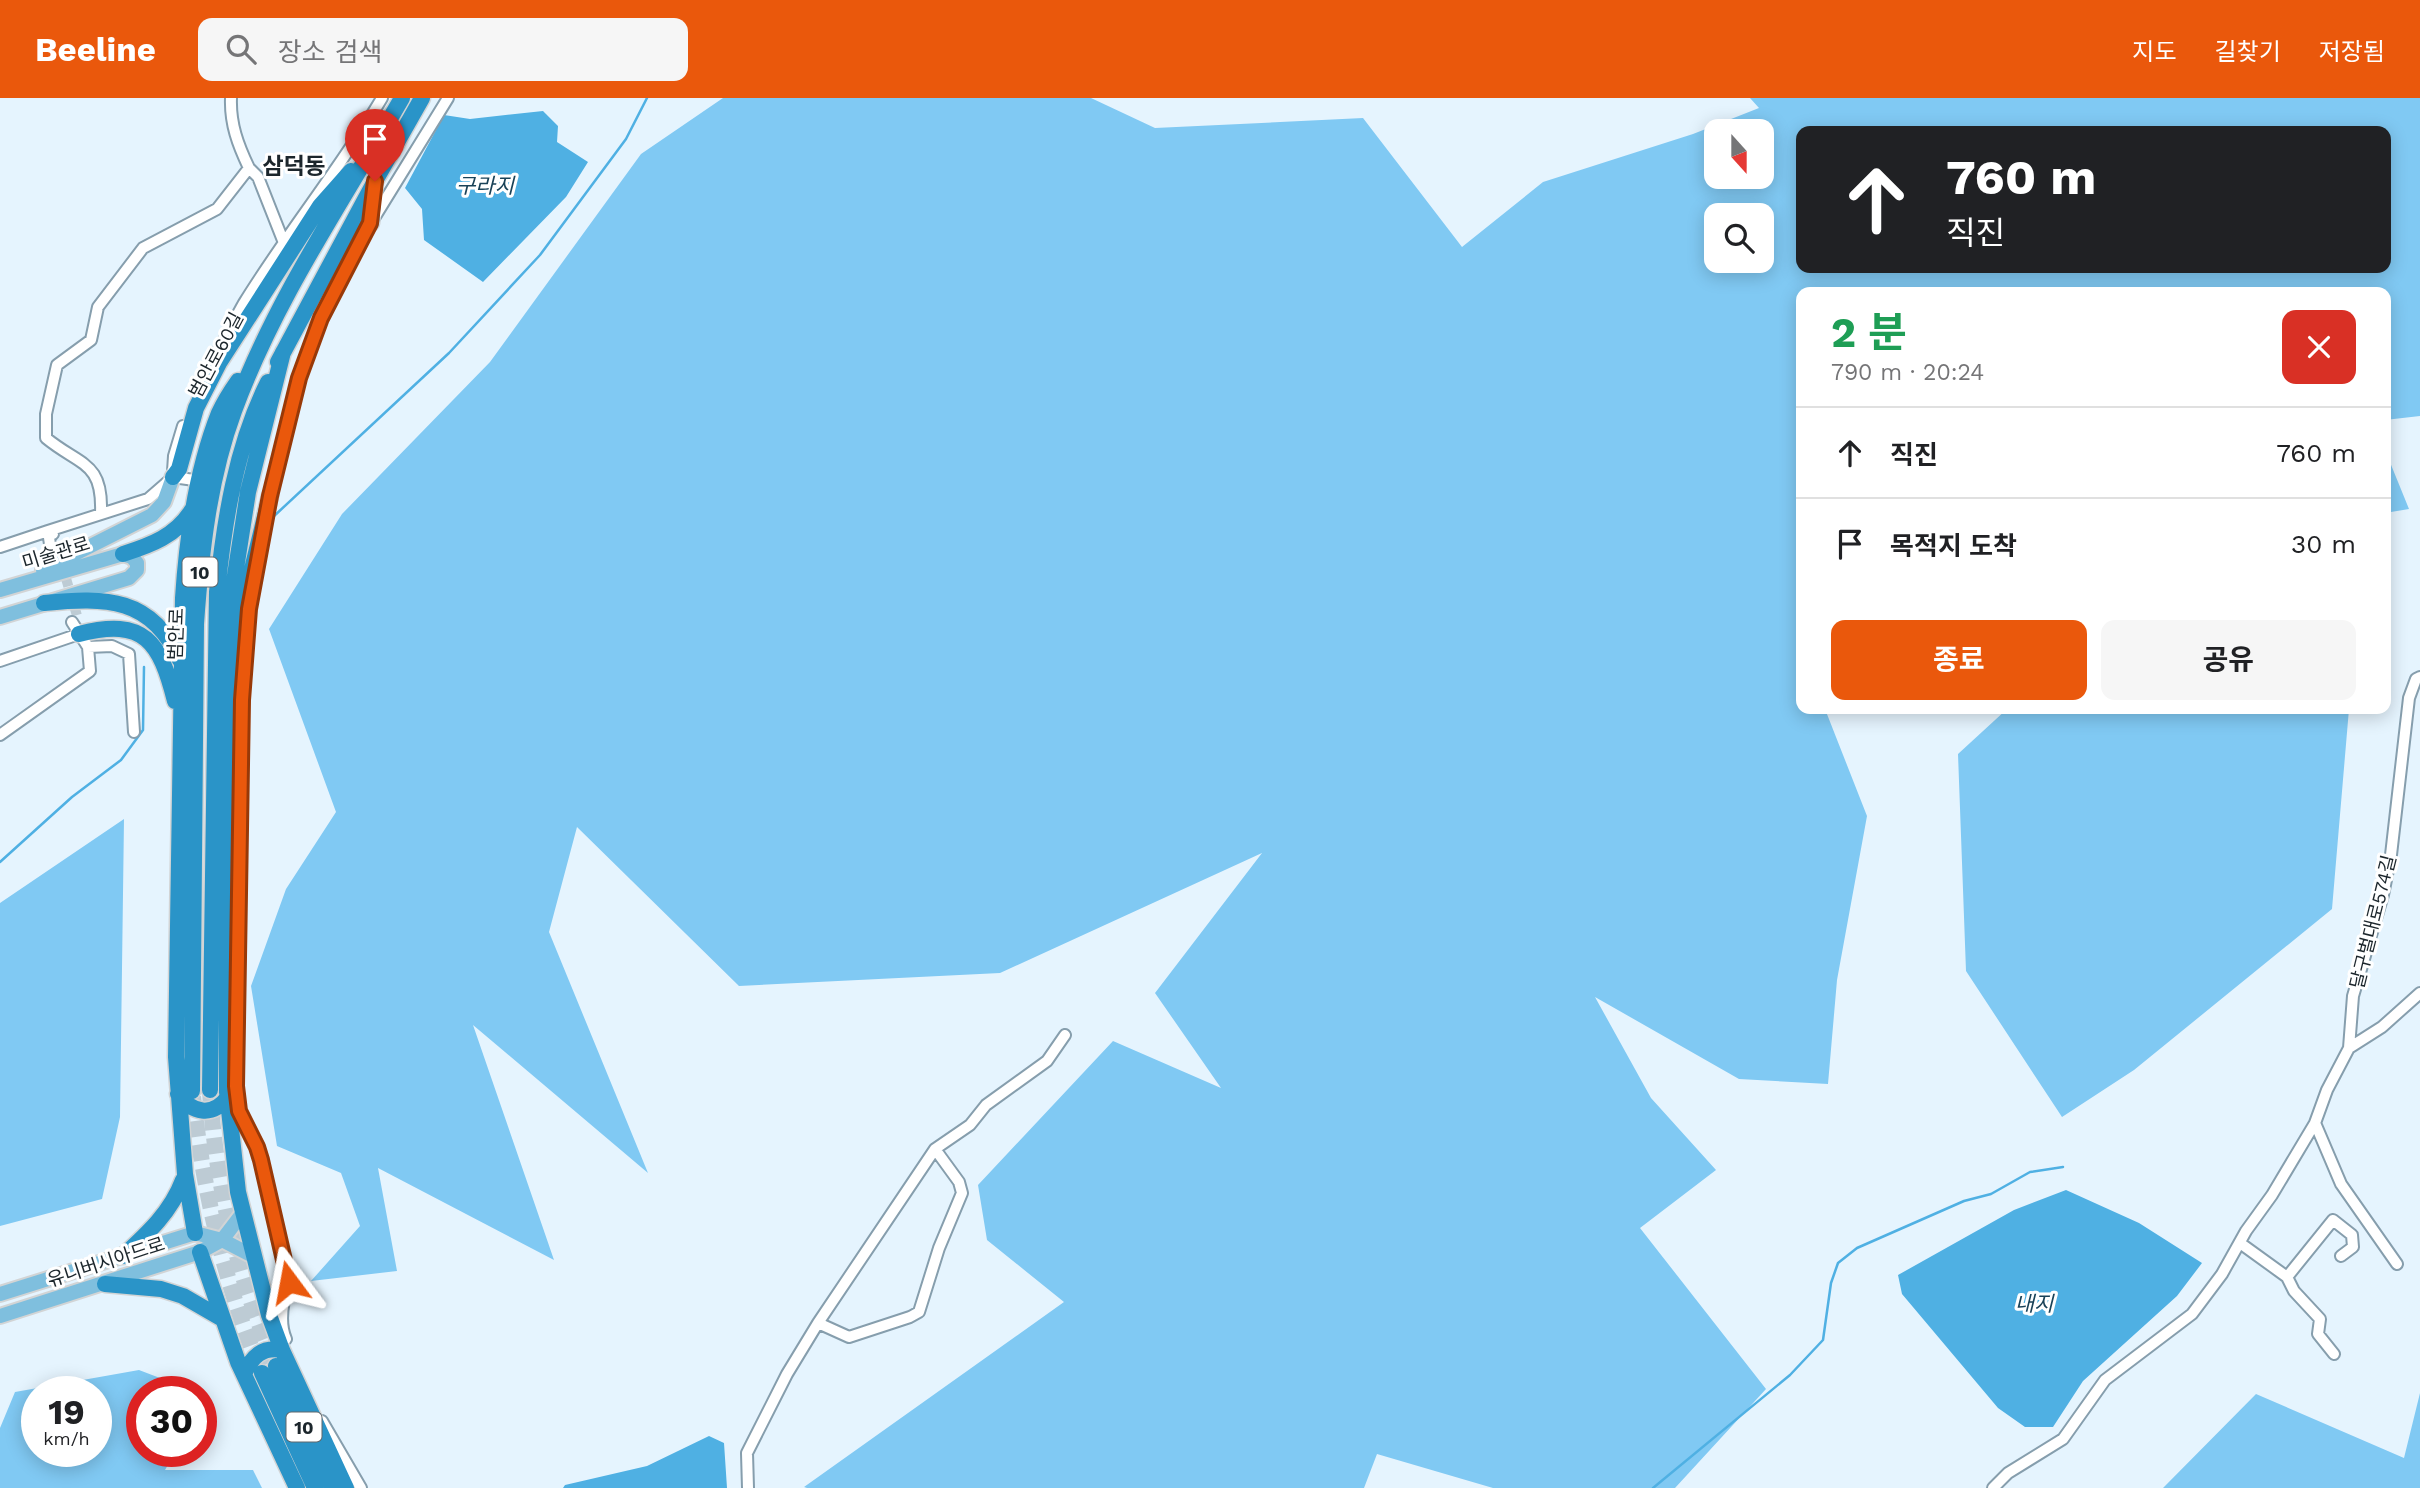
<!DOCTYPE html>
<html lang="ko">
<meta charset="utf-8">
<style>
body{margin:0;font-family:"Work Sans","Noto Sans KR",sans-serif;background:#f6f6f6;color:#202124;height:100vh;display:flex;flex-direction:column;font-size:26px;white-space:nowrap}
*{box-sizing:border-box;margin:0}
p{font-size:23px;color:#757577}
.icon{flex:none;width:38px;height:38px;fill:none;stroke:currentColor;stroke-width:2;stroke-linecap:round;stroke-linejoin:round}
.map{position:relative;flex:1;overflow:hidden}
.side{position:absolute;left:1796px;top:189px;width:595px;height:427px;display:flex;flex-direction:column;background:#fff;border-radius:14px;box-shadow:0 4px 18px #0003}
.side>*{flex:none}
.top-card{position:absolute;left:1796px;top:28px;width:595px;height:147px;border-radius:14px;box-shadow:0 4px 18px #0003;background:#202124;color:#fff;overflow:hidden}
.needle{width:46px;rotate:159deg}
.fabs{position:absolute;left:1704px;top:21px;display:grid;gap:14px}
.fabs a{display:grid;place-items:center;width:70px;height:70px;border-radius:14px;background:#fff;box-shadow:0 4px 18px #0003;font-size:35px}
.speed{position:absolute;left:21px;top:1278px;display:flex;gap:14px;font-size:35px;font-weight:700;text-align:center}
.speed>*{display:grid;place-content:center;width:91px;height:91px;border-radius:50%;background:#fff;box-shadow:0 4px 18px #0003;line-height:1}
.speed small{font-size:18px;font-weight:400}
.speed .limit{border:10px solid #d22;background:#fff;color:#111}
.pin{position:absolute;display:grid;place-items:center;width:60px;height:60px;color:#fff;margin:-72px -30px;border-radius:50% 50% 50% 0;rotate:-45deg;box-shadow:0 0 7px #0007}
.pin .icon{rotate:45deg}
.me{position:absolute;width:77px;margin:-38px;rotate:347deg;stroke-linejoin:round;filter:drop-shadow(0 0 5px #0008)}
.turn{display:flex;align-items:center;gap:24px;height:147px;padding:0 35px;font-size:32px}
.turn .icon{width:91px;height:91px;stroke-width:2.5}
.turn b{display:block;font-size:49px;line-height:60px}
.round{display:grid;place-items:center;flex:none;width:74px;height:74px;border-radius:14px;background:#f6f6f6}
.headline{display:flex;align-items:center;justify-content:space-between;height:119px;padding:0 35px}
h1{font-size:42px;font-weight:700;line-height:52px;color:#1e9e55}
.action{display:flex;gap:14px;margin-top:auto;padding:14px 35px}
.action a{flex:1;height:80px;border-radius:14px;background:#ea580c;color:#fff;font-size:28px;font-weight:700;line-height:80px;text-align:center}
.action a+a{background:#f6f6f6;color:#202124}
ul{padding:0;list-style:none}
li{display:flex;align-items:center;gap:21px;height:91px;padding:0 35px;border-top:2px solid #e0e0e0}
li div{flex:1}
li b{display:block;font-size:26px}
li em{font-style:normal}
header{display:flex;align-items:center;gap:42px;box-sizing:border-box;height:98px;padding:0 35px;background:#ea580c;color:#fff}
header strong{font-size:33px}
nav{display:flex;gap:38px;margin-inline-start:auto;font-size:24px}
.search{width:490px;height:63px;background:#f6f6f6;display:flex;align-items:center;gap:18px;box-sizing:border-box;padding:0 24px;border-radius:14px;color:#757577;font-size:26px}
.map>svg:first-child{display:block}
.green{fill:#80c9f3;fill-rule:evenodd}
.water{fill:#4fb0e3}
.lines{fill:none;stroke-linecap:round;stroke-linejoin:round}
.stream{stroke:#4fb0e3;stroke-width:2.5}
.minor-tunnel{stroke:#bdcbd4;stroke-width:10;stroke-dasharray:10 5;stroke-linecap:butt}
.highway-tunnel{stroke:#bdcbd4;stroke-width:16;stroke-dasharray:16 8;stroke-linecap:butt}
.minor-casing{stroke:#869ead;stroke-width:14}
.major-casing{stroke:#d2d4d5;stroke-width:18}
.highway-casing{stroke:#d2d4d5;stroke-width:19}
.minor{stroke:#fff;stroke-width:10}
.major{stroke:#7fbfde;stroke-width:14}
.highway{stroke:#2a94c8;stroke-width:16}
.route-casing{stroke:#983908;stroke-width:18}
.route{stroke:#ea580c;stroke-width:12}
.labels{text-anchor:middle;dominant-baseline:central;stroke-width:6;stroke-linejoin:round;paint-order:stroke}
.shield{fill:#fff;stroke:#60676b;stroke-width:2}
.shield-label{font-size:18px;font-weight:bold;fill:#1c262c}
.street-label{font-size:19px;fill:#1c262c;stroke:#fff}
.water-label{font-size:21px;font-style:italic;fill:#194258;stroke:#fff}
.quarter-label{font-size:23px;font-weight:bold;fill:#1c262c;stroke:#fff}
</style>
<header>
<strong>Beeline</strong>
<div class="search"><svg class="icon" aria-label="search" viewBox="0 0 24 24"><circle cx="10" cy="10" r="6"/><path d="M15 15l6 6"/></svg>장소 검색</div>
<nav><a>지도</a><a>길찾기</a><a>저장됨</a></nav>
</header>
<div class="map">
<svg width="2420" height="1390" viewBox="0 0 2420 1390">
<rect width="100%" height="100%" fill="#e5f4fe"/>
<path class="green" d="M723,0H1091L1155,30L1363,20L1462,149L1543,84L1693,36L1759,10L1750,0H2420V318L2385,322V194H1801V611H1825L1867,718L1837,882L1828,986L1739,981L1595,899L1651,1000L1716,1072L1640,1130L1766,1291L1675,1390H1493L1377,1356L1364,1390H807L804,1389L1064,1204L987,1142L978,1087L1113,943L1221,990L1155,895L1262,755L1000,875L739,888L577,729L549,834L648,1075L473,927L554,1162L378,1070L397,1173L311,1183L360,1128L341,1075L277,1048L251,888L286,791L336,714L269,531L342,416L490,264L641,56ZM1762,33V79H1717V33ZM2385,33V170H1801V33ZM1762,117V163H1717V117Z
M2385,352L2409,411L2385,415Z
M2007,611H2349L2332,811L2134,972L2062,1019L1966,873L1958,656Z
M124,721L120,1019L102,1101L0,1128V805Z
M139,1272L194,1293H142V1353H176L165,1372H253L262,1390H0V1330L15,1294ZM96,1293V1353H37V1293Z
M2420,1295V1390H2163L2256,1296L2404,1360Z"/>
<path class="water" d="M543,13L558,28L557,44L588,64L566,99L483,184L424,142L422,111L405,90L444,17L470,21Z
M2066,1092L2139,1125L2202,1165L2177,1198L2083,1283L2053,1329H2025L1998,1310L1902,1196L1898,1177L2014,1112Z
M709,1338L724,1345L727,1390H563L565,1387L647,1368Z"/>
<g class="lines">
<path class="stream" d="M263,469L273,419L449,255L540,157L626,41L647,0
M0,764L72,699L121,662L143,632L144,569
M1653,1390L1790,1277L1823,1242L1831,1185L1838,1165L1857,1150L1964,1103L1991,1096L2030,1074L2063,1069"/>
<path class="minor-tunnel" d="M57,450L78,521"/>
<path class="highway-tunnel" d="M210,992C215,1084 237,1178 274,1263
M193,999C203,1091 224,1183 259,1269"/>
<g class="minor-casing">
<path id="minor" d="M231,0C230,26 238,47 249,70
M218,253C227,237 235,221 244,205C287,135 340,71 382,0
M173,373L174,358L183,328
M173,379L194,382
M269,403L299,280L321,220L371,125L448,0
M101,415C103,363 80,368 46,340V316L57,267L91,242L98,209L143,150L217,111L249,70L258,79L284,145
M0,449L48,433L53,436
M51,453L48,433L148,401L171,381
M250,504L242,602L236,988L239,1013L257,1049L261,1062L289,1184C283,1202 278,1223 286,1241
M72,524L88,549L112,548L129,556L134,634
M0,563L79,536
M0,637L90,573L88,549
M2349,950L2382,929L2420,895
M2315,1025L2341,1086L2397,1166
M2240,1145L2287,1179L2294,1193L2320,1221L2318,1236L2334,1256
M2287,1179L2333,1122L2352,1137L2353,1149L2341,1158
M818,1225L849,1239L910,1219L919,1214L939,1150L962,1095L959,1084L935,1051
M322,1323L361,1390
M748,1390L747,1355L787,1276L818,1225L935,1051L970,1027L986,1007L1047,963L1065,937
M1993,1390L2008,1375L2063,1341L2105,1282L2192,1216L2222,1176L2246,1133L2272,1097L2315,1025L2327,992L2349,950L2353,898L2383,797L2391,757L2409,600L2416,581L2420,579"/>
</g>
<g class="major-casing">
<path id="major" d="M43,472L152,417L164,404L173,379
M0,492L123,456L132,459L137,465V472L129,480L0,519
M0,1196L195,1135L222,1142L253,1158
M0,1218L200,1154L222,1142L242,1116"/>
</g>
<g class="highway-casing">
<path id="highway" d="M371,125L374,92
M283,254L248,394L233,490L227,864V994L238,1094L269,1217L282,1252L346,1390
M278,264L375,83L422,0
M173,379L179,371L196,310L219,265L320,108L351,73
M123,456C151,447 176,438 192,412
M44,505C106,499 152,499 180,562
M238,528L270,398
M79,536C145,519 160,544 175,603
M210,992L217,494C224,424 236,348 268,284
M192,993L196,526C201,455 209,381 234,313C274,203 344,101 402,0
M178,996C192,1015 212,1020 228,999
M195,1135L185,1076L176,959L183,500C187,439 196,373 219,315C224,304 231,293 238,283
M200,1154L238,1264L297,1390
M123,1158C148,1135 171,1114 183,1082
M105,1186L161,1191L183,1198L221,1220
M276,1268L332,1390
M262,1275L315,1390
M244,1276C252,1259 262,1248 282,1252"/>
</g>
<use href="#minor" class="minor"/>
<use href="#major" class="major"/>
<use href="#highway" class="highway"/>
</g>
<g class="lines">
<g class="route-casing">
<path id="route" d="M289,1184L261,1062L257,1049L239,1013L236,988L242,602L249,511L270,398L299,280L321,220L370,125L375,83"/>
</g>
<use href="#route" class="route"/>
</g>
<g class="labels">
<g class="shield">
<rect x="182.5" y="459.5" width="35" height="29" rx="5"/>
<rect x="286.5" y="1314.5" width="35" height="29" rx="5"/>
</g>
<g class="shield-label">
<text x="200" y="474">10</text>
<text x="304" y="1329">10</text>
</g>
<g class="street-label">
<text transform="translate(216 257) rotate(-62)">범안로60길</text>
<text transform="translate(56 455) rotate(-17)">미술관로</text>
<text transform="translate(176 536) rotate(-88)">범안로</text>
<text transform="translate(2373 824) rotate(-76)">달구벌대로574길</text>
<text transform="translate(106 1164) rotate(-18)">유니버시아드로</text>
</g>
<g class="water-label">
<text x="485" y="87">구라지</text>
<text x="2034" y="1205">내지</text>
</g>
<g class="quarter-label">
<text x="294" y="68">삼덕동</text>
</g>
</g>
</svg>
<div class="fabs">
<a><svg class="needle" viewBox="-14 -14 28 28"><path d="M0-13l5 13h-10z" fill="#e53935"/><path d="M0 13l5-13h-10z" fill="#757577"/></svg></a>
<a><svg class="icon" aria-label="search" viewBox="0 0 24 24"><circle cx="10" cy="10" r="6"/><path d="M15 15l6 6"/></svg></a>
</div>
<div class="speed"><div>19<small>km/h</small></div><div class="limit">30</div></div>
<div class="pin" style="left:375px;top:83px;background:#d93025"><svg class="icon" aria-label="arrive" viewBox="0 0 24 24"><path d="M6 21V4h12l-3 4 3 4H6"/></svg></div>
<svg class="me" style="left:289px;top:1184px" viewBox="-20 -20 40 40"><path d="M0-17L14 15 0 8-14 15z" fill="#ea580c" stroke="#fff" stroke-width="4"/></svg>
<div class="top-card">
<div class="turn"><svg class="icon" aria-label="ahead" viewBox="0 0 24 24"><path d="M12 20V5M6 11l6-6 6 6"/></svg><div><b>760 m</b>직진</div></div>
</div>
<section class="side">
<div class="headline"><div><h1>2 분</h1><p>790 m · 20:24</p></div><a class="round" style="background:#d93025;color:#fff"><svg class="icon" aria-label="close" viewBox="0 0 24 24"><path d="M6 6l12 12M18 6L6 18"/></svg></a></div>
<ul>
<li><svg class="icon" aria-label="ahead" viewBox="0 0 24 24"><path d="M12 20V5M6 11l6-6 6 6"/></svg><div><b>직진</b></div><em>760 m</em></li>
<li><svg class="icon" aria-label="arrive" viewBox="0 0 24 24"><path d="M6 21V4h12l-3 4 3 4H6"/></svg><div><b>목적지 도착</b></div><em>30 m</em></li>
</ul>
<div class="action"><a>종료</a><a>공유</a></div>
</section>
</div>
